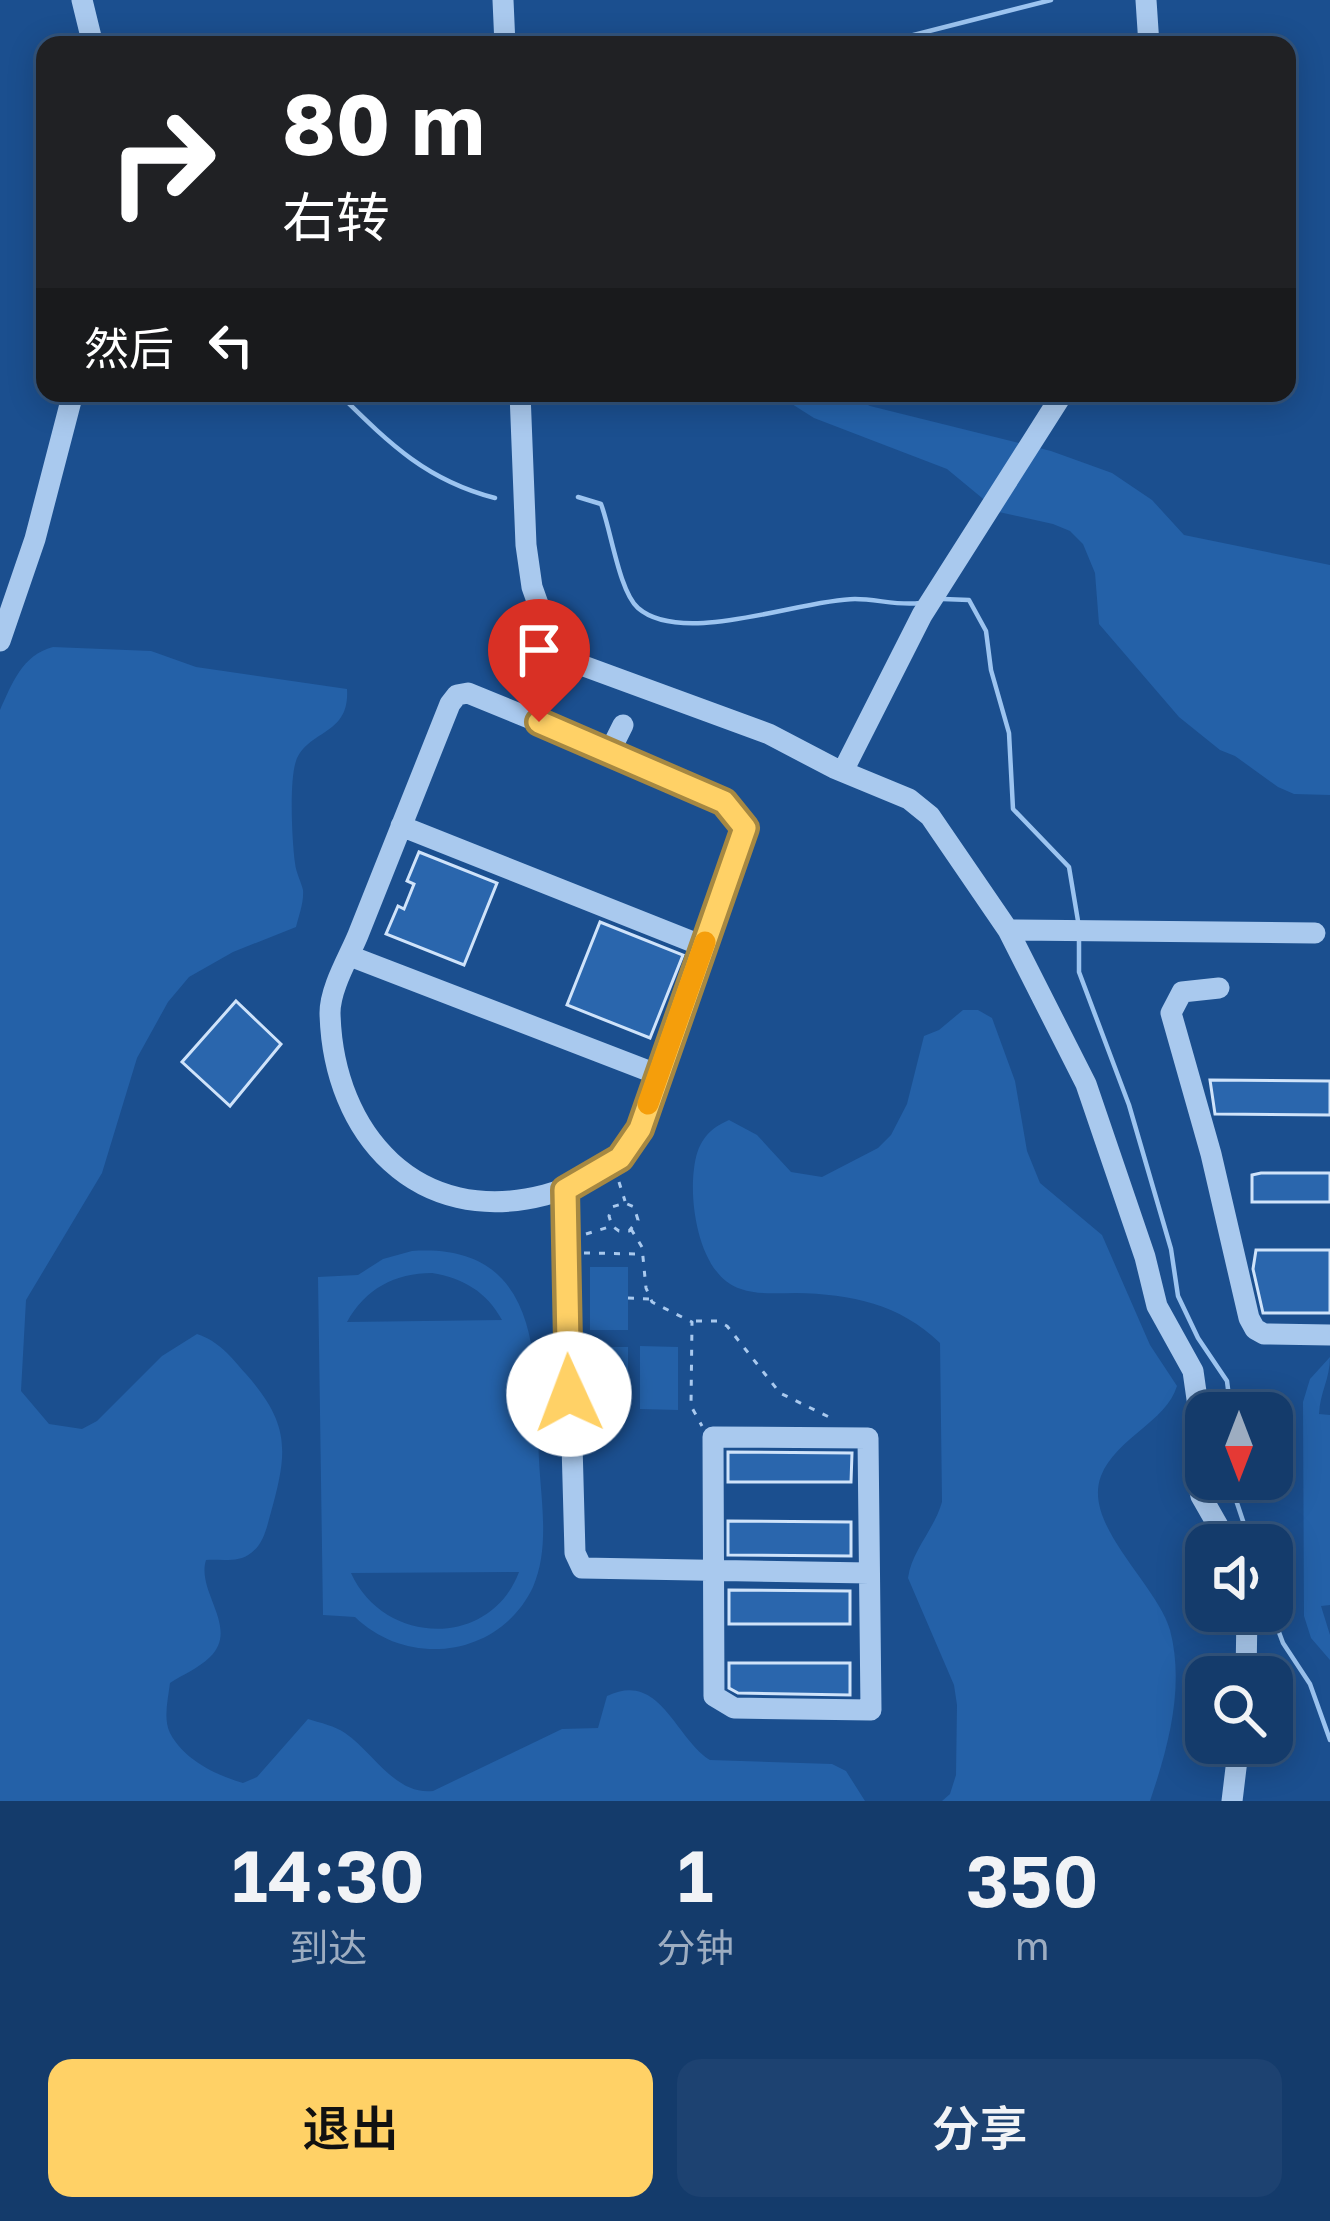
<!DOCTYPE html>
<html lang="zh">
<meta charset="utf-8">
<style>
body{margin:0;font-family:"Golos Text","Noto Sans SC",sans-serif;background:#1d4271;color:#f1f3f6;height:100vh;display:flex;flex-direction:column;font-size:45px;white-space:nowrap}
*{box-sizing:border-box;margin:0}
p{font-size:39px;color:#9dadc1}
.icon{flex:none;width:66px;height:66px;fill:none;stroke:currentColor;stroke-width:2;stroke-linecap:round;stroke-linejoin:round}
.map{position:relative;height:1801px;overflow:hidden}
.details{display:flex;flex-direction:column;background:#143b6b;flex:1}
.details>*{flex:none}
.guide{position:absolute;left:36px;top:36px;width:1260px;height:366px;border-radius:24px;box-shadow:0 6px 30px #0003,0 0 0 3px #33557e;background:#202124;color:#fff;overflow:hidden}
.needle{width:78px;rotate:180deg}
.fabs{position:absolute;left:1185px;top:1392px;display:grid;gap:24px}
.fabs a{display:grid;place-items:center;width:108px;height:108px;border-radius:24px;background:#143b6b;box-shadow:0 6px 30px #0003,0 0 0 3px #33557e;font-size:60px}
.pin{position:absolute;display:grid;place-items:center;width:102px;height:102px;color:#fff;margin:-123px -51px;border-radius:50% 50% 50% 0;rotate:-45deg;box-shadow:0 0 12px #0007}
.pin .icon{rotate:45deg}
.me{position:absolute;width:132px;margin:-66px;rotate:358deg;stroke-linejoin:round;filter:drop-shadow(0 0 9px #0008)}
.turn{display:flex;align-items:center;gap:42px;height:252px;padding:0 48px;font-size:54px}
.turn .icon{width:156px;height:156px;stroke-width:2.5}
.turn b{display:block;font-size:84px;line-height:102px}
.then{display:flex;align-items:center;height:114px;padding:0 48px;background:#0003;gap:24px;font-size:45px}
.eta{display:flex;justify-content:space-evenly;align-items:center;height:204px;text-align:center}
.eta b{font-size:72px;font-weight:600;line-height:84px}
.action{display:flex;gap:24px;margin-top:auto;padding:24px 48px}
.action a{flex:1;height:138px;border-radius:24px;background:#ffd166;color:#111;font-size:48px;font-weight:600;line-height:138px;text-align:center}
.action a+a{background:#1d4271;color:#f1f3f6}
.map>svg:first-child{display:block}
.green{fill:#2461a8;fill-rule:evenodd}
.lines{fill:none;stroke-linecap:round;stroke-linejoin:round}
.stream{stroke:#9cc4f0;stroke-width:4.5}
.building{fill:#2a66ad;stroke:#cfe3fa;stroke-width:3}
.path{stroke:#a9c9ee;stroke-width:3;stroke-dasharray:6 9;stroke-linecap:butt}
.minor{stroke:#a9c9ee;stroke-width:21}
.route-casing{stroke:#a68842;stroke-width:30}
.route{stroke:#ffd166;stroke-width:21}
.slow{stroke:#f59e0b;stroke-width:21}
</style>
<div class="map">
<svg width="1330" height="1801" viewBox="0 0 1330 1801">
<rect width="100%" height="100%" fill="#1b4f8f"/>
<path class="green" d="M782,393H844L870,406L1051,451L1112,473L1152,500L1184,535L1330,565V795L1294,794L1278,787L1235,756L1220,750L1179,717L1099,624L1095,573L1083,544L1070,531L1053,524L999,512L947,469L814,418L784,399Z
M53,647L151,651L196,667L347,689C350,736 308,729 296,761C289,781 292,841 295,863C296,873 301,881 303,890C304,902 299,915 296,927L233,952L189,977L168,1002L137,1058L102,1173L26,1300L21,1391L49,1424L82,1429L97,1421L162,1356L197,1334C220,1342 230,1356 246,1374C290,1424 288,1451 271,1512C267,1526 264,1544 251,1553C239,1563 221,1559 206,1560C196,1592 240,1628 210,1657C199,1668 182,1675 170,1683C168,1699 163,1719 170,1733C184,1760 216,1775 243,1783L257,1777L308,1719C321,1723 335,1726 345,1733C374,1753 395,1795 433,1791L562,1729L598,1728L607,1696C660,1670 675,1738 710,1760L832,1764L846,1771L865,1801H0V710C12,684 22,655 53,647Z
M963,1010H978L992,1018L1015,1081L1027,1151L1040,1183L1102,1235L1150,1345L1177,1386C1166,1422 1116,1438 1101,1476C1082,1525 1157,1584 1170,1630C1185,1687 1168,1748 1150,1801H942L950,1794L956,1775L957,1705L954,1685L908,1578C912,1550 934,1530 942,1502L940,1343C900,1304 851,1294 796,1293C778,1293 758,1295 741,1289C700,1277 689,1205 694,1169C697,1144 706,1130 729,1120L757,1135L791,1172L822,1177L878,1148L891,1135L907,1104L924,1036L939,1030Z
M412,1251C546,1242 535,1367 539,1460C541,1501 550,1548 533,1587C500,1657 409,1669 355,1617L323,1615L318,1277L358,1275L383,1259ZM432,1273C463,1278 487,1292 502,1320L347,1322C365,1289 395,1273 432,1273ZM519,1572C490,1649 384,1646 351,1573Z
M590,1267H628V1330H590Z
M640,1346L678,1347V1410L640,1409Z
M590,1347H628V1410H590Z
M1330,1357C1330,1379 1320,1392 1319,1414L1330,1415V1605L1321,1606L1330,1635V1660L1311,1638L1304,1616L1303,1402L1310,1379Z"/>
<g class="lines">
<path class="stream" d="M808,45L890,41L1051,0
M338,393C388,442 425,480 495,498
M578,497L601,504C611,530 619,591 638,608C683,647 802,599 855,599C877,599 898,606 920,603
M943,599L969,600L986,631L991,670L1009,733L1013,809L1069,867L1078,921
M1079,938V972L1129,1105L1171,1249L1178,1296L1198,1338L1227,1381L1231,1413
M1229,1479L1251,1545
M1271,1611L1283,1643L1310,1684L1330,1740"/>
</g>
<path class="building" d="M419,852L497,883L464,965L386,934L398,906L404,909L414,884L407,881Z
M600,922L683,955L650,1038L567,1005Z
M236,1001L281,1044L230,1106L182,1062Z
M1210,1080L1330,1081V1115L1215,1114Z
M1261,1173H1330V1202H1252V1175Z
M1256,1250H1330V1313H1263L1253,1269Z
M728,1452L852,1453L851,1482H728Z
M728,1521L851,1522V1556L728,1555Z
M729,1590L850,1591V1624H729Z
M729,1663H850V1695L738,1693L729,1688Z"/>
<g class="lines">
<path class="path" d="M619,1182L625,1201
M631,1229L642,1247L646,1288L652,1302L692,1322L691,1406L702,1426
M586,1234L612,1226L619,1231H629L638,1220L634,1207L625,1203L612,1207L609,1216L612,1226
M584,1253L641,1254
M628,1298L649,1299
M696,1321H717L727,1326L780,1393L833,1419"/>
<path class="minor" d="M82,0L93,45
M503,0L505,45
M1146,0L1149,45
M520,393L526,545L532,587L548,632L581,665L769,734L834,768L909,799L930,816L1008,930L1086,1084L1145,1257L1157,1306L1193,1371L1198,1406L1197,1479L1201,1496L1229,1545
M0,641L35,539L73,393
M610,751L724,802L745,828L640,1129C614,1166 588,1184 545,1195C418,1228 333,1135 330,1013C330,988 349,957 358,935C389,858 419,781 450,704L457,695L468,693L610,751L623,725
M843,771L922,615L1063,393
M401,826L703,946
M1008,930L1315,933
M350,956L659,1075
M1219,988L1182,992L1171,1013L1211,1154L1249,1318L1255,1329L1264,1334L1330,1335
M565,1190L575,1553L582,1568L869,1573
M713,1437L868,1438L871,1710L734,1708L714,1696Z
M1246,1677L1247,1611
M1232,1801L1239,1743"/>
</g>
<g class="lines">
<g class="route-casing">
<path id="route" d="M539,722L724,802L745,828L640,1129L620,1158L565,1190L569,1394"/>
</g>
<use href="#route" class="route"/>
<path class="slow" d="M648,1104L705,942"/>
</g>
</svg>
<div class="fabs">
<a><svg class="needle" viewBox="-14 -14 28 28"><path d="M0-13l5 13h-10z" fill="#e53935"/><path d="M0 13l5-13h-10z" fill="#9dadc1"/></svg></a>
<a><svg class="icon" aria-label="sound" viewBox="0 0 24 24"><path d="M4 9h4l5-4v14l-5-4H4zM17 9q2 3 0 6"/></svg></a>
<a><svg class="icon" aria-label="search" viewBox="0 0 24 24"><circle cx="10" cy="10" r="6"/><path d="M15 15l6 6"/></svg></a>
</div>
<div class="pin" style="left:539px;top:722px;background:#d93025"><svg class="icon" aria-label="arrive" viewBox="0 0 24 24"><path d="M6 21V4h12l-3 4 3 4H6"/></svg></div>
<svg class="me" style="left:569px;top:1394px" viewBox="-20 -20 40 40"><circle r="19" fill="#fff"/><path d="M0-13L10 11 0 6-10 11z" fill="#ffd166"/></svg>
<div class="guide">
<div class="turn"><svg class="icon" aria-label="right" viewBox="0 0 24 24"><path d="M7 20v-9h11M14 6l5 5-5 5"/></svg><div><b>80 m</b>右转</div></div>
<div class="then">然后<svg class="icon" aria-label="left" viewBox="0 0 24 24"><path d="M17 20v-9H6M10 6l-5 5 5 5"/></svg></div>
</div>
</div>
<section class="details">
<div class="eta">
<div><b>14:30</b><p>到达</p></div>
<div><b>1</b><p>分钟</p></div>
<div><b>350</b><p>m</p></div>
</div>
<div class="action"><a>退出</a><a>分享</a></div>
</section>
